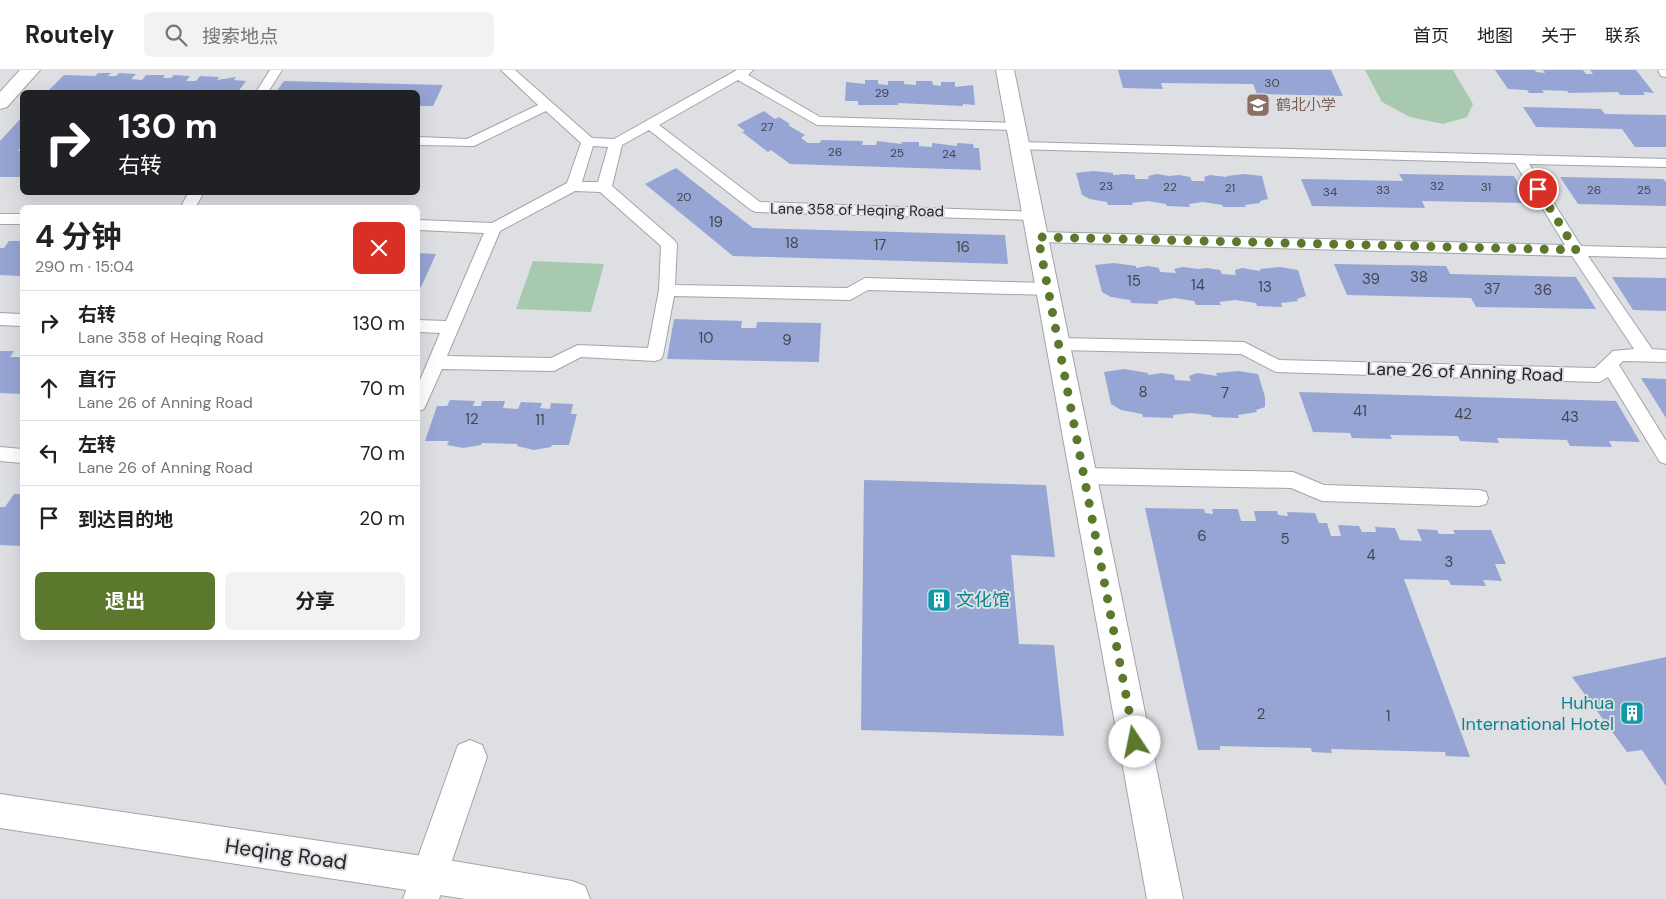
<!DOCTYPE html>
<html lang="zh">
<meta charset="utf-8">
<style>
body{margin:0;font-family:"DM Sans","Noto Sans SC",sans-serif;background:#f2f2f2;color:#222;height:100vh;display:flex;flex-direction:column;font-size:19px;white-space:nowrap}
*{box-sizing:border-box;margin:0}
p{font-size:16px;color:#767676}
.icon{flex:none;width:28px;height:28px;fill:none;stroke:currentColor;stroke-width:2;stroke-linecap:round;stroke-linejoin:round}
.map{position:relative;flex:1;overflow:hidden}
.panel{position:absolute;left:20px;top:135px;width:400px;height:435px;display:flex;flex-direction:column;background:#fff;border-radius:8px;box-shadow:0 5px 20px #0002}
.panel>*{flex:none}
.guide{position:absolute;left:20px;top:20px;width:400px;height:105px;border-radius:8px;box-shadow:0 5px 20px #0002;background:#202124;color:#fff;overflow:hidden}
.pin{position:absolute;display:grid;place-items:center;width:42px;height:42px;color:#fff;margin:-21px;border:2px solid #fff;border-radius:50%;box-shadow:0 1px 5px #0007}
.me{position:absolute;width:55px;margin:-28px;rotate:349deg;stroke-linejoin:round;filter:drop-shadow(0 0 4px #0008)}
.turn{display:flex;align-items:center;gap:18px;height:105px;padding:0 15px;font-size:22px}
.turn .icon{width:65px;height:65px;stroke-width:2.5}
.turn b{display:block;font-size:35px;line-height:42px}
.round{display:grid;place-items:center;flex:none;width:52px;height:52px;border-radius:8px;background:#f2f2f2}
.overview{display:flex;align-items:center;justify-content:space-between;height:85px;padding:0 15px}
h1{font-size:30px;font-weight:700;line-height:38px}
.button{display:flex;gap:10px;margin-top:auto;padding:10px 15px}
.button a{flex:1;height:58px;border-radius:8px;background:#5c782c;color:#fff;font-size:20px;font-weight:700;line-height:58px;text-align:center}
.button a+a{background:#f2f2f2;color:#222}
ul{padding:0;list-style:none}
li{display:flex;align-items:center;gap:15px;height:65px;padding:0 15px;border-top:1px solid #e0e0e0}
li div{flex:1}
li b{display:block;font-size:19px}
li em{font-style:normal}
header{display:flex;align-items:center;gap:30px;box-sizing:border-box;height:70px;padding:0 25px;background:#fff;border-bottom:1px solid #e0e0e0}
header strong{font-size:24px}
nav{display:flex;gap:28px;margin-inline-start:auto;font-size:18px}
.search{width:350px;height:45px;background:#f2f2f2;display:flex;align-items:center;gap:12px;box-sizing:border-box;padding:0 18px;border-radius:8px;color:#767676;font-size:19px}
.map>svg:first-child{display:block}
.green{fill:#a7c9b0}
.building{fill:#96a5d4}
.lines{fill:none;stroke-linecap:round;stroke-linejoin:round}
.lane-casing{stroke:#a3a4a8;stroke-width:2}
.street-casing{stroke:#a3a4a8;stroke-width:2}
.secondary-casing{stroke:#a3a4a8;stroke-width:2}
.lane{fill:#fff;fill-rule:evenodd}
.street{fill:#fff;fill-rule:evenodd}
.secondary{fill:#fff;fill-rule:evenodd}
.route{stroke:#5c782c;stroke-width:9;stroke-dasharray:0 16.2}
.labels{text-anchor:middle;dominant-baseline:central;stroke-width:4;stroke-linejoin:round;paint-order:stroke}
.far-number-label{font-size:12px;fill:#414652}
.far-education-label{font-size:15px;fill:#785e54;stroke:#dedfe3;text-anchor:start}
.far-street-label{font-size:15px;fill:#252627;stroke:#dedfe3}
.number-label{font-size:15px;fill:#414652}
.street-label{font-size:18px;fill:#252627;stroke:#dedfe3}
.culture-label{font-size:18px;fill:#0d838f;stroke:#dedfe3;text-anchor:start}
.near-street-label{font-size:21px;fill:#252627;stroke:#dedfe3}
</style>
<header>
<strong>Routely</strong>
<div class="search"><svg class="icon" aria-label="search" viewBox="0 0 24 24"><circle cx="10" cy="10" r="6"/><path d="M15 15l6 6"/></svg>搜索地点</div>
<nav><a>首页</a><a>地图</a><a>关于</a><a>联系</a></nav>
</header>
<div class="map">
<svg width="1666" height="829" viewBox="0 0 1666 829">
<rect width="100%" height="100%" fill="#dedfe3"/>
<path class="green" d="M1365,0H1453L1473,34L1467,47L1443,54L1410,47L1382,32Z
M533,191L604,194L591,242L516,239Z"/>
<path class="building" d="M1118,0H1331L1343,26L1257,24L1253,14L1161,13L1163,19L1123,18Z
M1495,0H1535L1536,2L1545,3L1543,0H1583L1586,4H1593L1590,0H1636L1654,23L1643,22L1645,25H1620L1618,22L1569,23L1567,21L1542,20L1544,23H1529L1527,20L1508,19Z
M98,3H111L108,6H116L119,3L136,4L131,9L142,10L146,5H165L163,8H171L174,5L190,6L186,11H196L200,6L219,7L217,10L236,7L234,10L246,11L238,22H47L64,5L95,6Z
M865,10H878V14L888,15V11H904V14L916,15V11H932L933,15L941,16V12H955V17L973,15L975,35L963,34V36L898,33V35H858V31H845L846,12L865,14Z
M284,11L443,15L433,36H418V22H276Z
M1523,37L1601,39L1605,44L1666,45V77H1635L1622,59L1536,57Z
M764,41L775,49L779,47L790,54L788,55L805,65L801,68L808,73H820L821,70L863,71L862,75H876L877,71L902,74L901,72H919V76L932,77V73L957,76V73L973,74L974,78H979L981,100L790,94L771,80L768,82L742,62L745,61L737,55Z
M22,47V76L18,81H22V107H0V71Z
M676,98L753,158L1005,165L1008,194L733,186L645,114Z
M1093,101L1113,103V105L1125,104L1135,105V109H1149L1148,106L1157,104L1169,106L1179,105L1190,107L1192,111H1205L1204,107L1210,105L1227,107V106L1245,104L1262,106L1268,129L1260,131V133L1245,135L1246,137H1223L1222,135L1203,132L1189,134L1190,137L1167,136L1166,134L1148,131L1132,133L1133,135H1108L1107,132L1090,129L1082,125L1076,103Z
M1399,104L1514,106L1530,133L1422,131L1425,138L1312,136L1301,109L1403,111Z
M1560,107L1663,109L1666,112V136L1578,134Z
M9,171H22V206L0,205V178H4Z
M418,183L436,184L421,217H418Z
M1114,193L1136,196V198L1149,196L1159,198L1160,202L1176,203L1174,199L1183,197L1198,199L1207,198L1220,200L1222,204L1236,205L1235,200L1242,198L1260,201V199L1280,197L1298,200L1306,226L1297,229L1298,231L1281,233L1282,237L1257,236L1256,233L1235,230L1219,232L1221,235H1196L1194,231L1174,228L1158,231V234L1131,233L1130,230L1111,227L1102,222L1095,195Z
M1334,194L1446,196L1450,204L1576,207L1596,239L1476,237L1471,228L1347,225Z
M1612,207L1666,208V241L1633,240Z
M674,249L742,251L741,258H756L757,252L821,253L819,292L667,289Z
M0,281H14L10,287H20L22,283V324L0,323Z
M1124,299L1148,303V305L1162,303L1174,305L1175,310L1191,311L1189,306L1197,303L1217,306L1216,303L1238,301L1258,304L1265,327V337L1256,340L1257,342L1238,345L1239,348L1212,347L1211,345L1190,343L1173,345V348L1143,347L1142,344L1121,340L1111,334L1104,302Z
M1641,308L1666,309V348Z
M1299,322L1616,331L1640,372L1609,371L1612,377L1570,376L1567,370L1497,368L1499,373L1460,371L1458,366L1390,365L1392,369L1352,368L1350,363L1313,362Z
M450,330L475,331L473,336H481L482,331H505L503,338L518,339L521,332L542,333L540,338L550,339L551,333L573,334L571,344H577L569,375H552L551,377L534,380L517,376L518,374L482,373L481,375L463,378L447,375L449,371H425L437,336H447Z
M864,410L1046,415L1055,487L1011,485L1019,574L1054,575L1064,666L861,660Z
M14,424H22V476L0,475V437H5Z
M1145,438L1204,439L1205,443L1213,444L1212,439H1238L1241,451H1256L1254,441H1277L1278,445L1288,446L1287,442L1315,443L1319,453H1327L1331,466H1341L1338,455L1359,456L1362,462H1376L1375,457L1395,458L1400,470L1422,471L1417,459L1437,460L1439,464H1455L1453,460H1491L1506,494H1495L1502,511L1483,510L1486,516L1451,515L1448,510L1404,509L1470,687L1446,686L1445,682L1331,679L1332,683L1312,682L1311,678L1220,676V680H1198Z
M1666,587V716L1642,680L1627,682L1572,607Z"/>
<g class="lines">
<g class="lane-casing">
<path id="lane" d="M270,0H282L268,22H256Z
M501,0H515L592,68L614,69L737,0H753L748,5L820,47L1021,53L1023,56L1021,59L1016,60L817,55L738,10L659,55L760,132L1037,142L1039,145L1037,148L1032,150L756,142L751,140L649,60L622,75L612,116L674,170L677,174L675,215L847,218L865,208L1048,213L1054,215L1056,219L1054,223L1048,225L868,220L850,230L674,226L663,285L661,289L655,291L581,287L554,301L442,299L424,339L418,341V315L440,263L418,262V250L446,251L484,163L418,160V150L492,153L567,113L581,73L546,41L474,76L418,75V67L467,69L538,35ZM593,76L608,77L598,112H582ZM575,121L600,122L661,176L659,220L648,278L578,275L551,288L447,286L500,161Z
M1658,0H1666V7L1661,6Z
M1020,72L1666,89V97L1529,94L1581,176L1666,178V188L1588,186L1652,279L1666,280V292L1623,291L1619,295L1666,371V394L1660,392L1608,307L1599,312L1276,302L1241,284L1059,280L1053,278L1051,274L1053,270L1059,268L1244,272L1279,290L1595,298L1613,281L1634,279L1572,186L1038,172L1033,171L1030,167L1033,163L1038,162L1565,175L1515,93L1015,79L1013,76L1015,73Z
M189,122H204L195,138H180Z
M0,144H22V154H0Z
M0,243L22,244V256L0,255Z
M0,377L22,379V393L0,391Z
M1084,398L1293,402L1324,415L1479,420L1486,422L1488,428L1486,434L1479,436L1322,431L1291,418L1084,414L1077,411L1075,406L1077,401Z"/>
</g>
<g class="street-casing">
<path id="street" d="M20,0H40L7,37L0,39V22Z
M996,0H1014L1183,829H1147Z
M470,670L482,675L487,687L439,829H403L458,675Z"/>
</g>
<g class="secondary-casing">
<path id="secondary" d="M0,724L430,787L572,811L585,816L590,829H466L0,758Z"/>
</g>
<use href="#lane" class="lane"/>
<use href="#street" class="street"/>
<use href="#secondary" class="secondary"/>
</g>
<g class="lines">
<path class="route" d="M1135,672L1038,167L1576,180L1538,119"/>
</g>
<defs>
<g id="school-square" transform="scale(1.25)"><rect x="-9" y="-9" width="18" height="18" rx="4" fill="#8d6e63" stroke="#dedfe3"/><path d="M0-5L7-2L0 1L-7-2ZM-4 1L0 2.5L4 1V4Q0 6-4 4Z" fill="#fff"/></g>
<g id="building-square" transform="scale(1.25)"><rect x="-9" y="-9" width="18" height="18" rx="4" fill="#0f9aa8" stroke="#dedfe3"/><path d="M-4-6H4V6H1V3H-1V6H-4ZM-2.5-4.3h1.7v1.8h-1.7ZM.8-4.3h1.7v1.8H.8ZM-2.5-1h1.7V.8h-1.7ZM.8-1h1.7V.8H.8Z" fill="#fff"/></g>
</defs>
<g fill-rule="evenodd">
<use href="#school-square" x="1258" y="35"/>
<use href="#building-square" x="939" y="530"/>
<use href="#building-square" x="1632" y="643"/>
</g>
<g class="labels">
<g class="far-number-label">
<text x="1272" y="13">30</text>
<text x="882" y="23">29</text>
<text x="767" y="57">27</text>
<text x="835" y="82">26</text>
<text x="897" y="83">25</text>
<text x="949" y="84">24</text>
<text x="1106" y="116">23</text>
<text x="1437" y="116">32</text>
<text x="1170" y="117">22</text>
<text x="1486" y="117">31</text>
<text x="1230" y="118">21</text>
<text x="1383" y="120">33</text>
<text x="1594" y="120">26</text>
<text x="1644" y="120">25</text>
<text x="1330" y="122">34</text>
<text x="684" y="127">20</text>
</g>
<g class="far-education-label">
<text x="1276" y="35">鹤北小学</text>
</g>
<g class="far-street-label">
<text transform="translate(857 140) rotate(1)">Lane 358 of Heqing Road</text>
</g>
<g class="number-label">
<text x="716" y="152">19</text>
<text x="792" y="173">18</text>
<text x="880" y="175">17</text>
<text x="963" y="177">16</text>
<text x="1419" y="207">38</text>
<text x="1371" y="209">39</text>
<text x="1134" y="211">15</text>
<text x="1198" y="215">14</text>
<text x="1265" y="217">13</text>
<text x="1492" y="219">37</text>
<text x="1543" y="220">36</text>
<text x="706" y="268">10</text>
<text x="787" y="270">9</text>
<text x="1143" y="322">8</text>
<text x="1225" y="323">7</text>
<text x="1360" y="341">41</text>
<text x="1463" y="344">42</text>
<text x="1570" y="347">43</text>
<text x="472" y="349">12</text>
<text x="540" y="350">11</text>
<text x="1202" y="466">6</text>
<text x="1285" y="469">5</text>
<text x="1371" y="485">4</text>
<text x="1449" y="492">3</text>
<text x="1261" y="644">2</text>
<text x="1388" y="646">1</text>
</g>
<g class="street-label">
<text transform="translate(1465 302) rotate(2)">Lane 26 of Anning Road</text>
</g>
<g class="culture-label">
<text x="956" y="530">文化馆</text>
<text x="1614" y="633" text-anchor="end">Huhua<tspan x="1614" dy="21">International Hotel</tspan></text>
</g>
<g class="near-street-label">
<text transform="translate(286 784) rotate(8)">Heqing Road</text>
</g>
</g>
</svg>
<div class="pin" style="left:1538px;top:119px;background:#d93025"><svg class="icon" aria-label="arrive" viewBox="0 0 24 24"><path d="M6 21V4h12l-3 4 3 4H6"/></svg></div>
<svg class="me" style="left:1135px;top:672px" viewBox="-20 -20 40 40"><circle r="19" fill="#fff"/><path d="M0-13L10 11 0 6-10 11z" fill="#5c782c"/></svg>
<div class="guide">
<div class="turn"><svg class="icon" aria-label="right" viewBox="0 0 24 24"><path d="M7 20v-9h11M14 6l5 5-5 5"/></svg><div><b>130 m</b>右转</div></div>
</div>
<section class="panel">
<div class="overview"><div><h1>4 分钟</h1><p>290 m · 15:04</p></div><a class="round" style="background:#d93025;color:#fff"><svg class="icon" aria-label="close" viewBox="0 0 24 24"><path d="M6 6l12 12M18 6L6 18"/></svg></a></div>
<ul>
<li><svg class="icon" aria-label="right" viewBox="0 0 24 24"><path d="M7 20v-9h11M14 6l5 5-5 5"/></svg><div><b>右转</b><p>Lane 358 of Heqing Road</p></div><em>130 m</em></li>
<li><svg class="icon" aria-label="ahead" viewBox="0 0 24 24"><path d="M12 20V5M6 11l6-6 6 6"/></svg><div><b>直行</b><p>Lane 26 of Anning Road</p></div><em>70 m</em></li>
<li><svg class="icon" aria-label="left" viewBox="0 0 24 24"><path d="M17 20v-9H6M10 6l-5 5 5 5"/></svg><div><b>左转</b><p>Lane 26 of Anning Road</p></div><em>70 m</em></li>
<li><svg class="icon" aria-label="arrive" viewBox="0 0 24 24"><path d="M6 21V4h12l-3 4 3 4H6"/></svg><div><b>到达目的地</b></div><em>20 m</em></li>
</ul>
<div class="button"><a>退出</a><a>分享</a></div>
</section>
</div>
